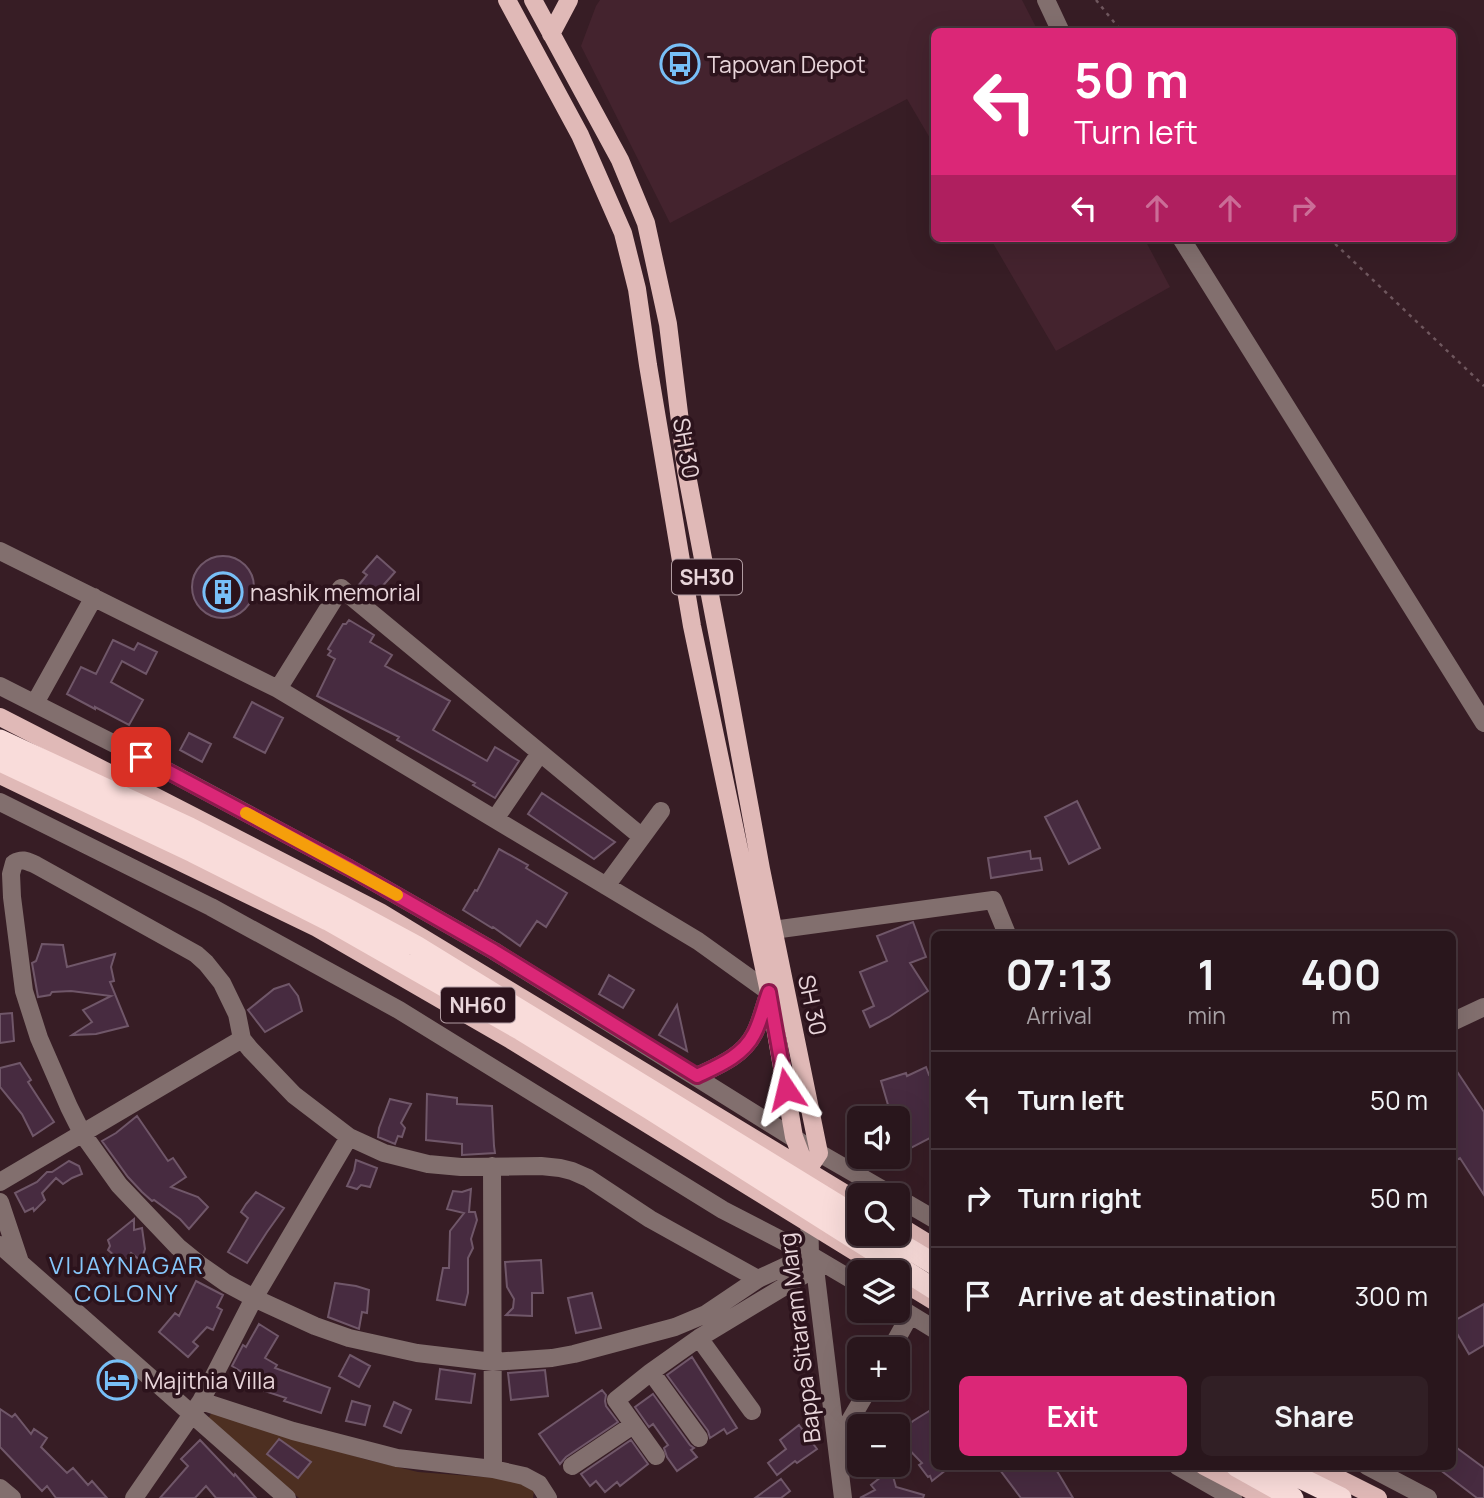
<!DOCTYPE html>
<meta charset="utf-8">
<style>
body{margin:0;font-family:Manrope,sans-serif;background:#311f25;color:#f1f3f6;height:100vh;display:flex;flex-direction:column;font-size:26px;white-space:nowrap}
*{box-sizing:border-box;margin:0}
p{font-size:23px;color:#a59fa3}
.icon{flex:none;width:38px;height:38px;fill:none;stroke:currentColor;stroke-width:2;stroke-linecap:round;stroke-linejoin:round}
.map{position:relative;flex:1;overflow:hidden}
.details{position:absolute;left:931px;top:931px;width:525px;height:539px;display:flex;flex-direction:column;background:#29161c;border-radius:10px;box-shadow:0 7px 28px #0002,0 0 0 2px #45353b}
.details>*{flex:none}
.banner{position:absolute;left:931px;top:28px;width:525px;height:214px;border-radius:10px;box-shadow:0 7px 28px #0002,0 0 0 2px #45353b;background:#db2777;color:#fff;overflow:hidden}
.tools{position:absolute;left:847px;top:1106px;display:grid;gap:14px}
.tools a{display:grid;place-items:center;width:63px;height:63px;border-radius:10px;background:#29161c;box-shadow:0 7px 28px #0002,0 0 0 2px #45353b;font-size:35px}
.pin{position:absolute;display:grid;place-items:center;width:60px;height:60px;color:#fff;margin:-30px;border-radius:14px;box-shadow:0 4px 10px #0006}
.me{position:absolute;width:77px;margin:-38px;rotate:350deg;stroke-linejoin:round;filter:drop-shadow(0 0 5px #0008)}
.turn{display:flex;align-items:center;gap:24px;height:147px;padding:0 28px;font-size:32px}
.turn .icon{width:91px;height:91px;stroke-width:2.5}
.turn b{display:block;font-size:49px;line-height:60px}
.lanes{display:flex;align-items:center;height:66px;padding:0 28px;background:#0003;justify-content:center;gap:35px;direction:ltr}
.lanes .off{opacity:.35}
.eta{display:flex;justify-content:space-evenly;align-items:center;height:119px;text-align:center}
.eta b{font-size:42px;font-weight:700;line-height:49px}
.cta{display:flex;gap:14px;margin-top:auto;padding:14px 28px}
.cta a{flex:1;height:80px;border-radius:10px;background:#db2777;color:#fff;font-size:28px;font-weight:700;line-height:80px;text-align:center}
.cta a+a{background:#311f25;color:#f1f3f6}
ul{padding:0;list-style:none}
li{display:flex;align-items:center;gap:21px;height:98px;padding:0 28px;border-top:2px solid #45353b}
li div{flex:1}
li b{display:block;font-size:26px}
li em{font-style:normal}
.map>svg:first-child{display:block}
.built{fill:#44232e}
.green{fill:#4d2f21}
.building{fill:#472b40;stroke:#705769;stroke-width:2}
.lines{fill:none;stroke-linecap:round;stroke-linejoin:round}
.path{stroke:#6f575e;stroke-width:2.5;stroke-dasharray:3.5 5;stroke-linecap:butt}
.minor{stroke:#826f6e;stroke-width:18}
.major{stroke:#e0b9b7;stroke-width:18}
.highway{stroke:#f9dcda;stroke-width:21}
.highway-bridge{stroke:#f9dcda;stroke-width:21}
.route-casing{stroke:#8e194d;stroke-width:18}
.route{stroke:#db2777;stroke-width:12}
.slow{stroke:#f59e0b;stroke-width:12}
.labels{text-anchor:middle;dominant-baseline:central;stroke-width:7;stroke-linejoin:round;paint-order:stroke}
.shield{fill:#2c131c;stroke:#b09ba1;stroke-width:2}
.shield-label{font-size:21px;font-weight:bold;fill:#e8d5da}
.poi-label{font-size:23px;fill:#e8d5da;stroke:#2c131c;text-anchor:start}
.street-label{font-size:23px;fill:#e8d5da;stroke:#2c131c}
.neighbourhood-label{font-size:24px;letter-spacing:2px;fill:#86c7fb;stroke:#2c131c}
</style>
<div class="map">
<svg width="1484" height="1498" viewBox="0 0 1484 1498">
<rect width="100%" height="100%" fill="#371d25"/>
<path class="built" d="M600,0H1022L1038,31L934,32V145L907,99L670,223L581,46L596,6Z
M990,238H1144L1170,287L1056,351Z"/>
<path class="green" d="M213,1410L364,1459L418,1472L522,1480L534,1491L533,1498H299L208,1419Z"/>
<path class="building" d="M377,556L395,572L372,598L358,586L367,575L363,572Z
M192 587a31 31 0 1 1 62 0a31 31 0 1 1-62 0Z
M349,620L374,635L370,642L392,655L385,666L450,701L433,730L487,761L495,747L519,761L495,798L473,785L475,783L397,740L399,737L317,696L335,659L328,655L331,651L328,649L343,624H346Z
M113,640L134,650L138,643L157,652L146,674L122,661L111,682L143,700L129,725L95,707V709L67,694L81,667L96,674Z
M252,702L283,718L265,753L234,737Z
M189,733L211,744L202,762L180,750Z
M542,793L615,842L594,859L528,814Z
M1077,801L1100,848L1069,864L1045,817Z
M499,849L528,865L526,868L567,893L546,927L537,921L520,946L493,927L492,928L463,910L475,890L477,891Z
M1030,851L1031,859L1040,858L1042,870L991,878L988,858Z
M913,922L926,957L910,963L928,991L889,1017L870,1027L863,1011L874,1006L860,972L887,961L877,936Z
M42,944L63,945L67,967L115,954L111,967L114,981L110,982L128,1026L96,1034L72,1035L92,1022L83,1010L111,996L71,991L52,992L50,995L38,997L32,963L36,961Z
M609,975L634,990L623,1008L599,994Z
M289,984L298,996L302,1011L265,1032L248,1010L274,989Z
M677,1005L687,1051L659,1035Z
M12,1013L14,1041L0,1043V1014Z
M20,1063L31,1080L28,1082L54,1122L33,1136L22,1114L0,1087V1068Z
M1452,1064L1484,1112V1195L1460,1158L1452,1163Z
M926,1067L929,1075L934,1073V1136L907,1150L898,1133V1113L891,1115L881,1081L906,1073L907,1076Z
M427,1094L457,1098V1104L492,1106L494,1146L495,1153L462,1155V1144L426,1140Z
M390,1099L411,1104L401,1123L405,1128L402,1137L398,1136L395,1144L378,1137L379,1128Z
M137,1116L168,1161L173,1158L186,1177L171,1187L198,1197L208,1207L189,1229L180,1219L154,1200L152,1201L142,1192L128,1177L102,1141L116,1133Z
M356,1160L377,1168L370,1187L361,1185L357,1189L347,1186L354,1171Z
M69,1161L79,1166L82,1174L72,1178L63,1184L56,1178L42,1193L45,1200L34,1211L33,1208L25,1212L15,1193L37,1182L47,1172H52Z
M471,1189L469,1212H475L477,1220L471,1239L473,1248L468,1258V1293L465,1305L437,1300L443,1268H449L450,1231L464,1213L447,1209L453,1191L462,1192Z
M256,1192L284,1208L267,1232L247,1263L228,1252L248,1218L241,1212L246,1204Z
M134,1219V1230L142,1228L145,1249L141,1261L131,1253L123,1263L108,1250L110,1246L108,1240Z
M541,1260L543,1293H532V1316L506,1315L513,1308L514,1299L507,1287L505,1262Z
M196,1281L223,1295L217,1307L222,1310L213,1330L207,1327L193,1342L198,1346L188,1357L159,1332L175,1313L179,1316Z
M335,1283L356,1286L369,1290L367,1313L362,1312L359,1329L328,1317Z
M592,1293L601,1328L576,1333L568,1298Z
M1484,1304V1345L1469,1354L1452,1325V1322Z
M259,1324L278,1336L265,1358L277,1365L275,1368L330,1388L321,1413L284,1401L286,1398L262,1390L243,1378L245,1374L232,1366L243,1345L246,1347Z
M350,1355L370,1366L359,1387L339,1376Z
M692,1357L737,1428L727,1434L724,1429L710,1438L708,1431L667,1375Z
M440,1369L475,1374L471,1403L436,1399Z
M545,1370L548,1396L511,1400L508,1373Z
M602,1390L606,1395L605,1401L606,1406L618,1422L566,1457L560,1464L539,1434Z
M653,1394L690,1445L694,1448L691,1450L697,1457L677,1471L667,1457L664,1448L668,1445L653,1424L649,1427L635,1407Z
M352,1401L370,1406L365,1425L346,1421Z
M394,1402L411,1410L401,1433L384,1426Z
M934,1408V1466H951L932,1481L930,1476L928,1477L919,1465L922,1463L898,1438V1434L913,1421Z
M0,1409L12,1417L15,1414L31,1434L34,1429L47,1438L41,1447L67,1473L73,1468L88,1485L92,1481L107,1498H56L47,1486L42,1491L0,1447Z
M799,1425L817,1449L797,1463L795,1461L777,1475L768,1463L786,1449L780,1440Z
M279,1439L311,1462L298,1478L267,1454Z
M200,1440L234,1476L235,1474L256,1498H216L206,1486L195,1498H160L188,1466L181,1459Z
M631,1440L648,1464L620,1486L617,1482L605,1492L596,1481L590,1486L581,1474Z
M1457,1448L1484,1468V1498H1477L1435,1466H1452V1454Z
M997,1466H1054L1073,1498H1021Z
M891,1469L896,1487L924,1495L923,1498H860L875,1490L871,1485Z
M781,1479L790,1491L781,1498H755Z"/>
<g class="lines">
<path class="path" d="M1096,0L1122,32
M1329,238L1484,386"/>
<path class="minor" d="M1046,0L1061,32
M1181,238L1484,723
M0,551L278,689L698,941L769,992
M0,686L162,768L349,868L494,951L800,1142L892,1195
M278,689L341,588L642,837
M35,703L94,597
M0,802L211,907L399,1010L723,1210L810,1255L859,1284
M495,819L540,753
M606,886L661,811
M773,930L993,900L1007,934
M1452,1022L1484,1007
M697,1076C718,1066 743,1056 754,1034C761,1021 764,1005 769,992L773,989
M349,1137L384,1153L428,1164L461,1167L541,1166L560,1168L572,1171L588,1178L650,1219L758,1279
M492,1166L493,1469
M0,1182L242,1039
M898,1198L934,1219
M0,1202L20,1262
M809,1210L810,1255L815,1268L843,1498
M0,1245L287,1498
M898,1307L934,1329
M699,1338L752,1411
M891,1349L910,1315
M651,1372L616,1400L656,1456
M201,1401L293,1431L397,1458L493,1469L524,1476L539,1484L548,1498
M699,1438L651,1372L699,1338L815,1268
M837,1443L869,1388
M572,1466L633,1425
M1177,1466L1233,1498
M1367,1466L1428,1498
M0,1488L12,1498
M134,1498L201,1401L254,1298L349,1137L294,1095L250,1049L242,1039L237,1014L222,983L206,963L196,954L36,865C27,861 23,858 14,863L11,874L12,897L24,991L39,1038L69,1107L82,1133L119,1185L178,1247L199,1264L226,1283L254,1298L315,1326L349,1338L417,1353L493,1362L552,1358L574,1354L675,1327L706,1314L758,1279L810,1255"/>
<path class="major" d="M507,0L580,135L623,233L637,289L648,365L692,626L769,992L794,1137L807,1171
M533,0L620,160L646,223L668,324L686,470L729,694L761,869L819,1153L807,1171
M551,34L569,0
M0,717L380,912L859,1202
M0,775L317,928L511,1040L888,1272
M898,1225L934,1247
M898,1279L934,1301
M1204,1466L1265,1498
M1314,1466L1378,1498"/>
<path class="highway" d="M884,1234L934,1264
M1236,1466L1293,1498
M1276,1466L1341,1498"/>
<path class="highway-bridge" d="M0,740L190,828L340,905L416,946L859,1218
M0,761L193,852L328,920L521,1030L650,1109L934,1289"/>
</g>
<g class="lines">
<g class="route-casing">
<path id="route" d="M141,757L349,868L494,951L697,1076C718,1066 743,1056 754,1034C761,1021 764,1005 769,992L786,1089"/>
</g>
<use href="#route" class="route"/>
<path class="slow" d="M246,813L397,895"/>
</g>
<defs>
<g id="bus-ring" transform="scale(2.0125)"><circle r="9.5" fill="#2c131c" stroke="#78bff7" stroke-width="1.5"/><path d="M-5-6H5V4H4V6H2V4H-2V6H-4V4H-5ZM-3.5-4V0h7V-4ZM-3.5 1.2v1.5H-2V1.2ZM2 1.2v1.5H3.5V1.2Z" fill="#78bff7"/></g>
<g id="building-ring" transform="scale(2.0125)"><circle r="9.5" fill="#2c131c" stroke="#78bff7" stroke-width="1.5"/><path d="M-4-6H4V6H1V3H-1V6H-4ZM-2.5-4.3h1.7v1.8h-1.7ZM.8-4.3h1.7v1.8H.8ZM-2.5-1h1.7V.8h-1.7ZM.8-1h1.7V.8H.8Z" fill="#78bff7"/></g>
<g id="hotel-ring" transform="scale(2.0125)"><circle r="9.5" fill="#2c131c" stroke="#78bff7" stroke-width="1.5"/><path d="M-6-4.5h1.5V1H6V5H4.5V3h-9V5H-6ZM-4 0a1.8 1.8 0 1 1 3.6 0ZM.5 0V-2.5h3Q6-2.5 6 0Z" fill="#78bff7"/></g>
</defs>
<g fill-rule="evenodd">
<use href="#bus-ring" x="680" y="64"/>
<use href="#building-ring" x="223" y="592"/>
<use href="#hotel-ring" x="117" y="1380"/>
</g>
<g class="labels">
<g class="shield">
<rect x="672" y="559.5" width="70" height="35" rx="5"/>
<rect x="441" y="987.5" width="74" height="35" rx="5"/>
</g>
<g class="shield-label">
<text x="707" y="577">SH30</text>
<text x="478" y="1005">NH60</text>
</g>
<g class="poi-label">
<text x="707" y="64">Tapovan Depot</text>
<text x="250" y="592">nashik memorial</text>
<text x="144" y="1380">Majithia Villa</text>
</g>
<g class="street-label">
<text transform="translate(687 448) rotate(80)">SH 30</text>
<text transform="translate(813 1005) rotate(78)">SH 30</text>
<text transform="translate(799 1338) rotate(-97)">Bappa Sitaram Marg</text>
</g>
<g class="neighbourhood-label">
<text x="127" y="1264">VIJAYNAGAR<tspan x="127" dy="28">COLONY</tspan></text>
</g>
</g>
</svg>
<div class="tools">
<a><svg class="icon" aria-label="sound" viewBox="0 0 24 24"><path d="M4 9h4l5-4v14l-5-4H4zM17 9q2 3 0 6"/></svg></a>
<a><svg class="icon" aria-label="search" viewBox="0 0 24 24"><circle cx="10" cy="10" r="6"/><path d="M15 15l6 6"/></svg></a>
<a><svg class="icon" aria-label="layers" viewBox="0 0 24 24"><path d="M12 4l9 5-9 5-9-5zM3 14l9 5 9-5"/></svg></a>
<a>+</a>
<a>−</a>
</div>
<div class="pin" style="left:141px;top:757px;background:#d93025"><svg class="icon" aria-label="arrive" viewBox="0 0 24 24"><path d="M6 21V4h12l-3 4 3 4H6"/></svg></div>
<svg class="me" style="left:786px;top:1089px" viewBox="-20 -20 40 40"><path d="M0-17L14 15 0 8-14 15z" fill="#db2777" stroke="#fff" stroke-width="4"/></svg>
<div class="banner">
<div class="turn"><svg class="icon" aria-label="left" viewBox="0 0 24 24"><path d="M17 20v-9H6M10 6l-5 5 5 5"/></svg><div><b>50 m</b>Turn left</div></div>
<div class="lanes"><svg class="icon" aria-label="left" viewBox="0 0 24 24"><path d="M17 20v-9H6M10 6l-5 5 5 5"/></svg><svg class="icon off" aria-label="ahead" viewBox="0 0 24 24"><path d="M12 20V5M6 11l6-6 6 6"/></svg><svg class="icon off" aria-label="ahead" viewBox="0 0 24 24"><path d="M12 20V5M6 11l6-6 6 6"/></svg><svg class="icon off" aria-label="right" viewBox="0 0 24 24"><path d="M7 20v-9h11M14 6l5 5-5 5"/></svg></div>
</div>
<section class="details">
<div class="eta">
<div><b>07:13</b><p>Arrival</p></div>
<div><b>1</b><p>min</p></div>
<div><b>400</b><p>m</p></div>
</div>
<ul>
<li><svg class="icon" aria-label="left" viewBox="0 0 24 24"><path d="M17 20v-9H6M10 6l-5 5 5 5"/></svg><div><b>Turn left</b></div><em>50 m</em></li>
<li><svg class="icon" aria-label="right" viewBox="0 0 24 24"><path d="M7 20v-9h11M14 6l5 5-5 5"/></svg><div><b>Turn right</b></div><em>50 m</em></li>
<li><svg class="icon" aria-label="arrive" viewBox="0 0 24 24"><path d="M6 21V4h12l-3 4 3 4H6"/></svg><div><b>Arrive at destination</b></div><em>300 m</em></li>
</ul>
<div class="cta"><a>Exit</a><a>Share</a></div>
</section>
</div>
